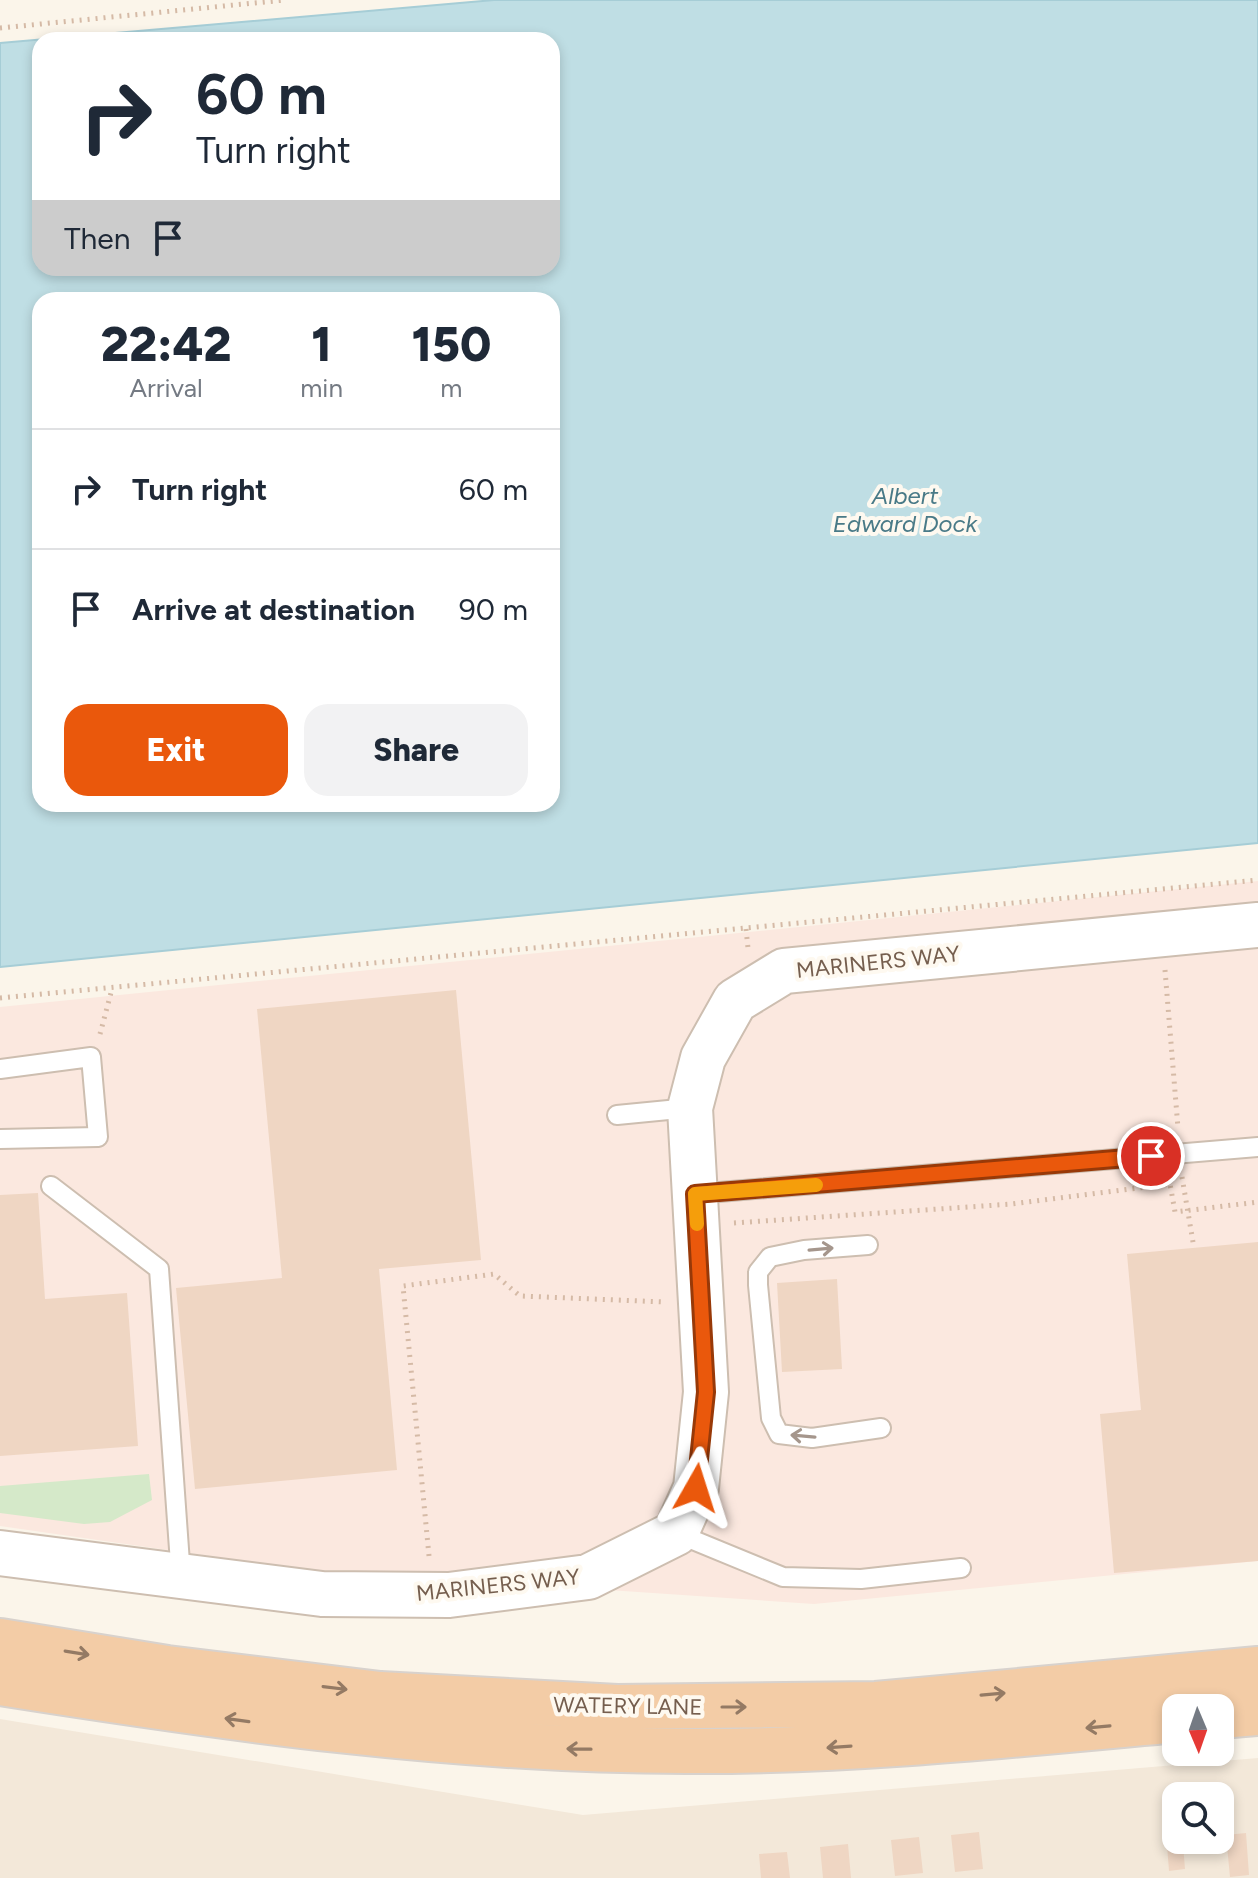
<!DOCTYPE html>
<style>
body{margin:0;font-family:Figtree,sans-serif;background:#f2f2f3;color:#1f2937;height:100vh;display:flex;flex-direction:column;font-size:30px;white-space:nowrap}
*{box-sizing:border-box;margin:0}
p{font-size:26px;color:#747a83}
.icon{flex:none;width:44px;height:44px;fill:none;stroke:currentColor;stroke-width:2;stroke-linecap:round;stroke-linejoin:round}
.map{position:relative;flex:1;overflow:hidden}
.drawer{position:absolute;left:32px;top:292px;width:528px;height:520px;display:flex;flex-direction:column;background:#fff;border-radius:24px;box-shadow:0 4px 12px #0003}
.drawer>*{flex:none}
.top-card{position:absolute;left:32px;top:32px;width:528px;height:244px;border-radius:24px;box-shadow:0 4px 12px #0003;background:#fff;color:#1f2937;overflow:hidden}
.needle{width:52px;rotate:178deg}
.controls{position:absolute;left:1162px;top:1694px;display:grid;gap:16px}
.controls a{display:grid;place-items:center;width:72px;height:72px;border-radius:16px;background:#fff;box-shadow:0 4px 12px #0003;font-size:40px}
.pin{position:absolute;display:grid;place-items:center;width:68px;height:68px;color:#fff;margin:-34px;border:4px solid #fff;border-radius:50%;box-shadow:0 2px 8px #0007}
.me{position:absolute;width:88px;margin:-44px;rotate:6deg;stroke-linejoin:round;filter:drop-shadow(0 0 6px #0008)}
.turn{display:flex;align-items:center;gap:28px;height:168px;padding:0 32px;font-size:36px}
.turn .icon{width:104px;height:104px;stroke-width:2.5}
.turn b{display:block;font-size:56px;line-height:68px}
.then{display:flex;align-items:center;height:76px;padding:0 32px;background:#0003;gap:16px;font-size:30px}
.eta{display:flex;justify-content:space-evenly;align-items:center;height:136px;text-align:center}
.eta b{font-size:48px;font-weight:800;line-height:56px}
.primary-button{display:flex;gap:16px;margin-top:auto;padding:16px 32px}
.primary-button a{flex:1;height:92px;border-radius:24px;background:#ea580c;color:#fff;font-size:32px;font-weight:800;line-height:92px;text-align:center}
.primary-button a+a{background:#f2f2f3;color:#1f2937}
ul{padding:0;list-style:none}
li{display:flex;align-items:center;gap:24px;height:120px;padding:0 32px;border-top:2px solid #e0e1e3}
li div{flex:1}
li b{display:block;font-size:30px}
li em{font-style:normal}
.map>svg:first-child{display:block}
.residential{fill:#f3e8d9;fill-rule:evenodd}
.commercial{fill:#fbe8df}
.green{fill:#d5e9c9}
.water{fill:#bfdee4;stroke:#a6cdd6;stroke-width:2;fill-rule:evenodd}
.building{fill:#efd6c3}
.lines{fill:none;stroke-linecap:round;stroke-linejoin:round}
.service-casing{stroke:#cdbeb0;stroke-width:22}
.tertiary-casing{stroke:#cdbeb0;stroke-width:48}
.trunk-casing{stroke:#d8d2cd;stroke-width:48}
.path{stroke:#d5baa6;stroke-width:5;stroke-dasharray:2 6;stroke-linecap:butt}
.service{stroke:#fff;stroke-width:18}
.tertiary{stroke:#fff;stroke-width:44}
.trunk{stroke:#f3cca6;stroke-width:44}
.oneway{stroke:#a5968c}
.oneway2{stroke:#947a64}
.route-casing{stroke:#983908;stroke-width:20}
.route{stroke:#ea580c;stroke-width:14}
.slow{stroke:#f59e0b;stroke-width:14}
.labels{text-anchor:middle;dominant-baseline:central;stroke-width:8;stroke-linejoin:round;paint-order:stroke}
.street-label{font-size:22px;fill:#755e4e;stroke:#fef9f0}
.water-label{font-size:24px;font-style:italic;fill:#497a87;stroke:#fef9f0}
</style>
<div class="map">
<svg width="1258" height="1878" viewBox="0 0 1258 1878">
<rect width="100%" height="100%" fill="#fbf5ea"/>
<path class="residential" d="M0,1719L583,1815L1258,1758V1878H0ZM1176,1796H1220V1840H1176Z"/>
<path class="commercial" d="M1258,881V1561L814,1604L299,1569L0,1526V1007Z"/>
<path class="green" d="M149,1474L152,1500L110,1522L84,1524L0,1513V1486Z"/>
<path class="water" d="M494,0H1258V843L0,967V43ZM40,40H552V268H40ZM40,300H552V804H40Z"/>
<path class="building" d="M456,990L481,1260L379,1269L397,1470L195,1489L176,1288L282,1278L257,1009Z
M38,1193L45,1299L127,1293L138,1446L0,1456V1195Z
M1258,1242V1561L1114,1573L1100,1414L1141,1410L1127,1254Z
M837,1279L842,1369L782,1372L777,1283Z
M979,1832L983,1869L955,1872L951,1835Z
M1246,1833L1249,1875L1230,1877L1226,1835Z
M919,1837L923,1873L895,1876L891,1840Z
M848,1844L851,1878H823L820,1847Z
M1183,1844L1185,1869L1169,1871L1167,1845Z
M787,1852L790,1878H761L759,1854Z"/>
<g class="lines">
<g class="service-casing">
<path id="service" d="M0,1069L91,1057L98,1137L0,1139
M617,1115L689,1108
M51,1186L159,1269L181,1577
M695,1194L1258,1147
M868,1245L804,1250L770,1257L758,1272V1285L771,1418L779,1434L812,1438L881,1428
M676,1533L783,1577L861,1579L961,1568"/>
</g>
<g class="tertiary-casing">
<path id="tertiary" d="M0,1553L322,1594L449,1595L588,1577L676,1533L696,1488L706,1392L690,1108L703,1058L735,1001L784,971L1258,925"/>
</g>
<g class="trunk-casing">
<path id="trunk" d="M0,1641L167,1668L380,1694L617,1707L876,1704L1258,1669
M0,1683C228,1719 455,1751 686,1751C850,1752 1013,1735 1176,1720
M1220,1716L1258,1713"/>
</g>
<path class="path" d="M0,28L285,0
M746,929L748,948
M1165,970L1178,1128
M0,998L1258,880
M100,1034L112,989
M1182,1177L1194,1248
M734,1223L1012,1204L1170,1184L1175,1212L1258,1202
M429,1556L403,1286L494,1274L520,1296L664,1302"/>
<use href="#service" class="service"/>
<use href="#tertiary" class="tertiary"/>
<use href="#trunk" class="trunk"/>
</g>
<defs><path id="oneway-shaft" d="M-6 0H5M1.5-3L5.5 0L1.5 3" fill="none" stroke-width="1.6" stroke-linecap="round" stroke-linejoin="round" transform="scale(2)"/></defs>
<g class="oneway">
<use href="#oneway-shaft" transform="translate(821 1249) rotate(-5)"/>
<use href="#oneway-shaft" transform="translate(803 1436) rotate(-175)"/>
</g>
<g class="oneway2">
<use href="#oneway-shaft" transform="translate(77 1653) rotate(9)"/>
<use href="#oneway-shaft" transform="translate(335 1688) rotate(7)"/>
<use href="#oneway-shaft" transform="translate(993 1694) rotate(-5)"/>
<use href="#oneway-shaft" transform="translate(734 1707)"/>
<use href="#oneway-shaft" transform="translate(237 1720) rotate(-172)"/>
<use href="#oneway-shaft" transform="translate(1098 1727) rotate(175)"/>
<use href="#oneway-shaft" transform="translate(839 1747) rotate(176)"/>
<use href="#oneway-shaft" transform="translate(579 1749) rotate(-179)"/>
</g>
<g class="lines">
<g class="route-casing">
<path id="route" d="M696,1488L706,1392L695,1194L1151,1156"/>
</g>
<use href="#route" class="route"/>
<path class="slow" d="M697,1224L695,1194L816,1185"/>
</g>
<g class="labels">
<g class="street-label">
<text transform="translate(878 962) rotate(-6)">MARINERS WAY</text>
<text transform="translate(498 1585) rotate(-6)">MARINERS WAY</text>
<text transform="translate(628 1706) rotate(1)">WATERY LANE</text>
</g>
<g class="water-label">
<text x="905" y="495">Albert<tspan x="905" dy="28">Edward Dock</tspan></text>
</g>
</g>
</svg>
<div class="controls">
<a><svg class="needle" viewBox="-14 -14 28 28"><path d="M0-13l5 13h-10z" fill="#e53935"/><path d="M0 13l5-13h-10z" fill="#747a83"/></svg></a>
<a><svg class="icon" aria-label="search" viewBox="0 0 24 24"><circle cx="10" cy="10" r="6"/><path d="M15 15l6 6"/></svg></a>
</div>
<div class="pin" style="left:1151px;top:1156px;background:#d93025"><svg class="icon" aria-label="arrive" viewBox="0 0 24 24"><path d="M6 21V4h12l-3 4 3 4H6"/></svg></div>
<svg class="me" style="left:696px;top:1488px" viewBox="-20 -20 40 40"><path d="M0-17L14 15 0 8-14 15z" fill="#ea580c" stroke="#fff" stroke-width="4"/></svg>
<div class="top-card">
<div class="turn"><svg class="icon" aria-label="right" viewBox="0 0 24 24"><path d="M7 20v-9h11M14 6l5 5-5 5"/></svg><div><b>60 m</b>Turn right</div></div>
<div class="then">Then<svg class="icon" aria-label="arrive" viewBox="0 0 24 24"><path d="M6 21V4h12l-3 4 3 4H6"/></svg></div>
</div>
<section class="drawer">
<div class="eta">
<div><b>22:42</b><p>Arrival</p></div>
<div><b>1</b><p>min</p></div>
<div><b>150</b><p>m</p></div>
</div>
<ul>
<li><svg class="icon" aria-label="right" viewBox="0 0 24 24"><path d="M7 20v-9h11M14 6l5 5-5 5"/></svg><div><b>Turn right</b></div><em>60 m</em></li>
<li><svg class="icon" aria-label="arrive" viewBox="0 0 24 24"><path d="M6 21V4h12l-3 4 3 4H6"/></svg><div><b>Arrive at destination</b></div><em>90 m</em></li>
</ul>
<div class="primary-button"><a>Exit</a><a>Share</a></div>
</section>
</div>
